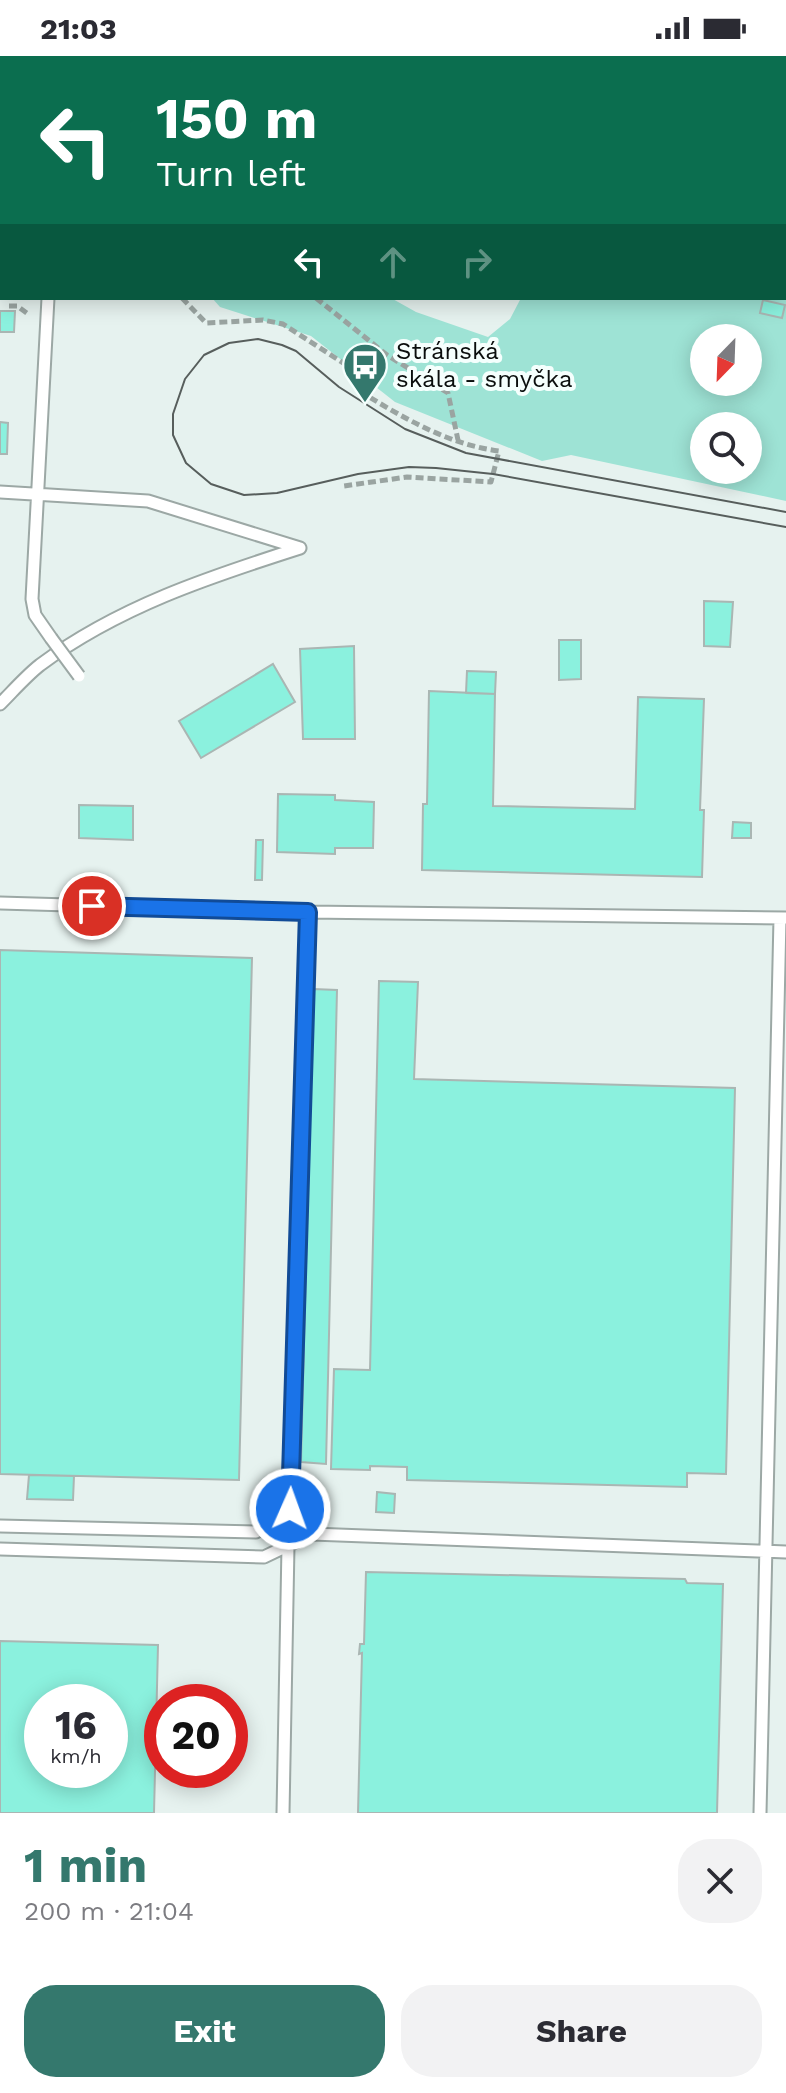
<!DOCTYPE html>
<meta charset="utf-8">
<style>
body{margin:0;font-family:"Work Sans",sans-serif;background:#f2f2f3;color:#2b2b33;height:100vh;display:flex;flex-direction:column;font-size:30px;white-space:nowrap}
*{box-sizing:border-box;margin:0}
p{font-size:26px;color:#7c7c81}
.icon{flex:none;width:44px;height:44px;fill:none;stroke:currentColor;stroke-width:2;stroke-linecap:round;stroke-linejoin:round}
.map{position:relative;height:1757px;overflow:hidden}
.side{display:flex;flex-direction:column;background:#fff;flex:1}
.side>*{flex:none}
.top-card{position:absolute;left:0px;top:0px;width:786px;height:244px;box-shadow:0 4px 20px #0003;background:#0b6e4f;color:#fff;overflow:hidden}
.needle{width:52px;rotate:203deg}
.fabs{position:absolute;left:690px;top:268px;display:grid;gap:16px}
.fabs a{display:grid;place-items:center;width:72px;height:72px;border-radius:50%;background:#fff;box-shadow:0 4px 20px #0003;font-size:40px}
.speed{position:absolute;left:24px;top:1628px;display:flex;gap:16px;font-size:40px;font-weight:700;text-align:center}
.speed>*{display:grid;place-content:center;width:104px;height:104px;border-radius:50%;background:#fff;box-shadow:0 4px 20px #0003;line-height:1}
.speed small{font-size:20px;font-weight:400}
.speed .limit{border:12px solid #d22;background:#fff;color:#111}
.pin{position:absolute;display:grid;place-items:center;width:68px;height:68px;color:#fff;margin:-34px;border:4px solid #fff;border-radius:50%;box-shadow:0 2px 8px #0007}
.me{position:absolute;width:88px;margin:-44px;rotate:2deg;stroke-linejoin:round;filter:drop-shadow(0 0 6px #0008)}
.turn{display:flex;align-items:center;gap:28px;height:168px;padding:0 24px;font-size:36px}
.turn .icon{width:104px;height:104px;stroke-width:2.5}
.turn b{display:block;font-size:56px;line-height:68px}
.lanes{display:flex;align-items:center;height:76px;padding:0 24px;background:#0003;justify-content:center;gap:40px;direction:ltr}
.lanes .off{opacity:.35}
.round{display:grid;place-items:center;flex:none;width:84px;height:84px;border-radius:32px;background:#f2f2f3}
.summary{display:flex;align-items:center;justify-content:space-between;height:136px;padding:0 24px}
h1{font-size:48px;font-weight:700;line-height:60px;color:#34786d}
.button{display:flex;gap:16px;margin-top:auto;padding:16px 24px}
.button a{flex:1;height:92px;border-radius:32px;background:#34786d;color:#fff;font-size:32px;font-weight:700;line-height:92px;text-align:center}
.button a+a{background:#f2f2f3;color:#2b2b33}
.status{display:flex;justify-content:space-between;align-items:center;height:56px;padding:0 40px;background:#fff;direction:ltr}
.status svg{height:22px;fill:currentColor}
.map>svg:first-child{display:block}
.green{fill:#9ee3d5;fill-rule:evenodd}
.building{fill:#8bf1de;stroke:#aab6b3;stroke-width:2;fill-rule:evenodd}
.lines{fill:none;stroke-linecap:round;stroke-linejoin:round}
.service-casing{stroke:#9ca8a5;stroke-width:15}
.path{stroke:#9aa4a1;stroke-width:5;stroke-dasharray:8 4;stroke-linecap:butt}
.service{stroke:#fff;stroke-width:11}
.tram{stroke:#575e5c;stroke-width:2}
.service-bridge-casing{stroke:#9ca8a5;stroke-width:15;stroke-linecap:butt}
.service-bridge{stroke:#fff;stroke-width:11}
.route-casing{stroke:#114b97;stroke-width:20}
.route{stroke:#1a73e8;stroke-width:14}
.labels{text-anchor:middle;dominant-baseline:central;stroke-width:8;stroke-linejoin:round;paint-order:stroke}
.poi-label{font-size:24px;fill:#0a0e0d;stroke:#f5fffd;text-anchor:start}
</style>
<div class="status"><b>21:03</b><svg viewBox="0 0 49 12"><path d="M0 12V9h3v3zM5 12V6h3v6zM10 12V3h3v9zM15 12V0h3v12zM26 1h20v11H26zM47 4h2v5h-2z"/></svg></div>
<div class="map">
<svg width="786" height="1757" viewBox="0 0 786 1757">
<rect width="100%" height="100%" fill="#e6f2ef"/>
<path class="green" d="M391,0H786V445L571,399L542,405L395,346L311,280L220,251L212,242H391L416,256L488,281L510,263L521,242H784V2ZM704,282H748V326H704ZM704,370H748V414H704Z"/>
<path class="building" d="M763,244L785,249L782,262L760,257Z
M0,255H15L14,276H0Z
M0,366L8,367L7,398H0Z
M704,545L733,546L730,591L704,590Z
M559,584H581V623L559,624Z
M354,590L355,683H303L300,593Z
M273,608L295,646L201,702L179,665Z
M467,615L496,616L495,638L466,637Z
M429,635L495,638L493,750L635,753L638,641L704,643L700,754H704L702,821L422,814L423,748H427Z
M278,738L335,739V744L374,746L373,792H335V798L277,796Z
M79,749L133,750V784L79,782Z
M733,766L751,767V782H732Z
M256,784H263L262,824H255Z
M0,894L252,902L239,1424L0,1418Z
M379,925L418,926L414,1023L735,1032L726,1418L687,1417V1431L407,1424V1411L370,1410V1414L331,1413L334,1313L370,1314Z
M313,933L337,934L326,1408L301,1406Z
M29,1419L74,1420L73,1444L27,1443Z
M377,1436L395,1438L394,1457L376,1456Z
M366,1516L685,1523L687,1527L723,1528L717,1757H358L362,1597L359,1598L360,1588H364Z
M0,1585L158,1589L154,1757H0ZM42,1646H110V1714H42Z"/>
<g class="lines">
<g class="service-casing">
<path id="service" d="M0,234H2
M48,242L32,543L35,559L51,582
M0,436L148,445L300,492
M0,648C13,635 26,620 40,609C118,551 209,521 300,492
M0,847L308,856L786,862
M0,1470L256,1476L290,1453L308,856
M0,1493L264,1501L312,1478L786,1496
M283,1757L288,1490
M760,1757L780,862"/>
</g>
<path class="path" d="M110,0L111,2
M603,0L605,2
M0,168H2
M784,175L786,176
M182,242L206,267L263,264L283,268L374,327L366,339C407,364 451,389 499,395L491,426L407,421L344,430
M316,242L387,299L448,337L458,384
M9,250H17L28,258"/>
<use href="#service" class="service"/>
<path class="tram" d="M786,456L466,397L405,373L339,331L296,295L282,289L258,283L229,287L204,299L185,323L173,358V379L186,407L211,428L244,439L277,437L358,418L409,411L436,412L493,418L786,471"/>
<g class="service-bridge-casing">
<path id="service-bridge" d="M51,582L79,620"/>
</g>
<use href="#service-bridge" class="service-bridge"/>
</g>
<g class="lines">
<g class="route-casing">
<path id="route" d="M92,850L308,856L290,1453"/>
</g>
<use href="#route" class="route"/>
</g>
<defs>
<g id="bus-pin" transform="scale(2.3)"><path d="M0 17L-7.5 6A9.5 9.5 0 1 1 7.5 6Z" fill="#34786d" stroke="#f5fffd"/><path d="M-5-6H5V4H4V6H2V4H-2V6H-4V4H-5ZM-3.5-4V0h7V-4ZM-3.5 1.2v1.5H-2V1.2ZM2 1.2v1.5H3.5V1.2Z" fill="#fff"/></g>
</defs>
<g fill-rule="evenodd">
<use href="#bus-pin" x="365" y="309"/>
</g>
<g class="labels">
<g class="poi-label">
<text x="396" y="295">Stránská<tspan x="396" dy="28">skála - smyčka</tspan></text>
</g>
</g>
</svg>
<div class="fabs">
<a><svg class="needle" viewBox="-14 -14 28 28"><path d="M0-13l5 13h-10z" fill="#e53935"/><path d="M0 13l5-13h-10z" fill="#7c7c81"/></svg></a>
<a><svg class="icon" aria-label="search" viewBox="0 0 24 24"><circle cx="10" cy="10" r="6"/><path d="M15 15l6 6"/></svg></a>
</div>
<div class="speed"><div>16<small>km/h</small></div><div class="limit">20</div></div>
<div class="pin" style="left:92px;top:850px;background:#d93025"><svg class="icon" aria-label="arrive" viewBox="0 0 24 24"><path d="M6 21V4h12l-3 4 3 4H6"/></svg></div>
<svg class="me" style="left:290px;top:1453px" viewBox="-20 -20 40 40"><circle r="17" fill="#1a73e8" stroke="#fff" stroke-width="3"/><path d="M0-11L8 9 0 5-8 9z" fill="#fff"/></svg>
<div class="top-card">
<div class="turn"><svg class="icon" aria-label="left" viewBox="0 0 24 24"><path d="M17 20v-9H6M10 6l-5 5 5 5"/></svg><div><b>150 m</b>Turn left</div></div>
<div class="lanes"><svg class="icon" aria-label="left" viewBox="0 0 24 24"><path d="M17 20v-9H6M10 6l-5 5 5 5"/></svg><svg class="icon off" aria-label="ahead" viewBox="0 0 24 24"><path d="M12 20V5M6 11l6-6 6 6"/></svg><svg class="icon off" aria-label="right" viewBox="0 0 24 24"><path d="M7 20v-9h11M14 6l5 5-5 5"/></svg></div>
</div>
</div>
<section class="side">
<div class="summary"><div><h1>1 min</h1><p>200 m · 21:04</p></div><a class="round"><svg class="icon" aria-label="close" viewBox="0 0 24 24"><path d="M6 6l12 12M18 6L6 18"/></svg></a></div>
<div class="button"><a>Exit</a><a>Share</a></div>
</section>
